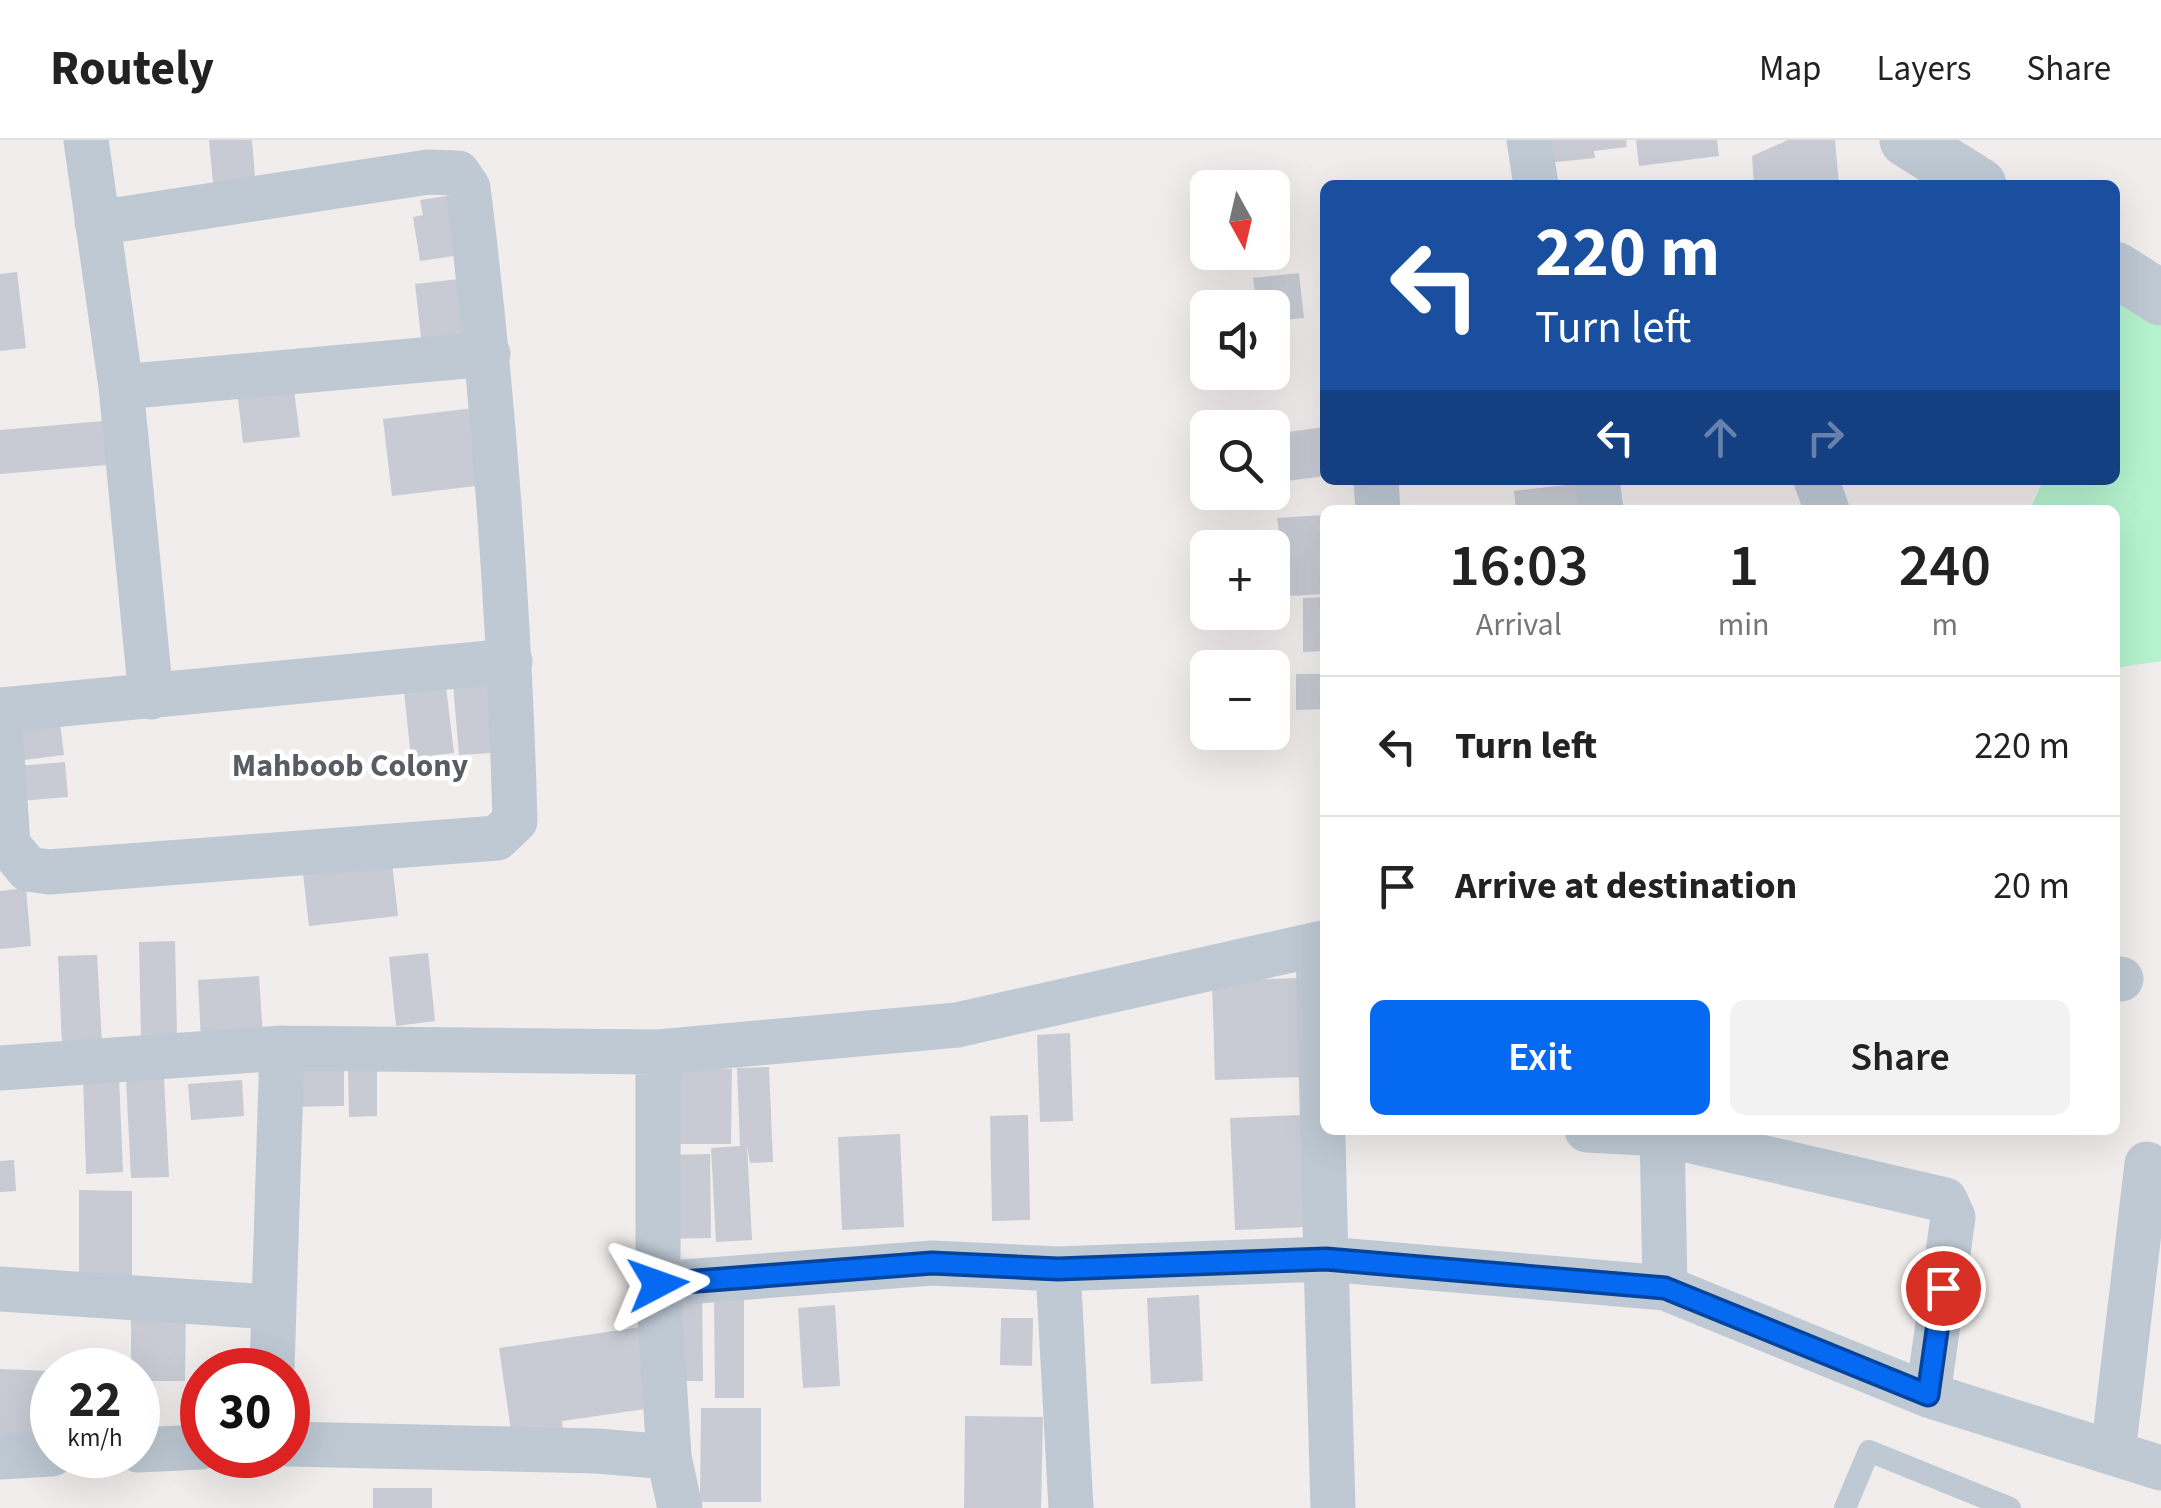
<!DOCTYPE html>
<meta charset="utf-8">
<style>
body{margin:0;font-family:"Source Sans 3",sans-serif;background:#f2f2f2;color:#222;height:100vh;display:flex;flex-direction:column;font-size:38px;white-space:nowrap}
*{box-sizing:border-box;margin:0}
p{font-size:32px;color:#767676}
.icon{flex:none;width:55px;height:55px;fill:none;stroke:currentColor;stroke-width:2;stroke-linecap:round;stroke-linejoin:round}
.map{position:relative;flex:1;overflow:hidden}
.drawer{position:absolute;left:1320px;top:365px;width:800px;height:630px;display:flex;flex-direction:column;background:#fff;border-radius:15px;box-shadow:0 10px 40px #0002}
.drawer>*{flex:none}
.guide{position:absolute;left:1320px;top:40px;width:800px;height:305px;border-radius:15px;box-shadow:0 10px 40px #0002;background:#1a4fa0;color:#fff;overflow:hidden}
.needle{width:65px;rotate:172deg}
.fabs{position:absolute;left:1190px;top:30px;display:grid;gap:20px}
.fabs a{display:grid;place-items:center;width:100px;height:100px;border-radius:15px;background:#fff;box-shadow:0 10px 40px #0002;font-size:50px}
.speed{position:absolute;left:30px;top:1208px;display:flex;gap:20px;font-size:50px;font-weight:700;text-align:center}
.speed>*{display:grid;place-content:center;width:130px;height:130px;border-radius:50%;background:#fff;box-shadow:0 10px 40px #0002;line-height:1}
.speed small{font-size:25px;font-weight:400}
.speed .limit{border:15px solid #d22;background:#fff;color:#111}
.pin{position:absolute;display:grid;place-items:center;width:85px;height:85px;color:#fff;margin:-42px;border:5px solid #fff;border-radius:50%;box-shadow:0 2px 10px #0007}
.me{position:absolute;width:110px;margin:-55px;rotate:86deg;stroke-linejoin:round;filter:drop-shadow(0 0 8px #0008)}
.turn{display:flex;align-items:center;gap:35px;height:210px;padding:0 50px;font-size:45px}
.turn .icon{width:130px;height:130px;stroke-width:2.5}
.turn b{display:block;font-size:70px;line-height:85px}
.lanes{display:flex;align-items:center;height:95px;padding:0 50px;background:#0003;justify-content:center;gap:50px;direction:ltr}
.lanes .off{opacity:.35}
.eta{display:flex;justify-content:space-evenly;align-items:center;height:170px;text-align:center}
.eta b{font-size:60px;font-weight:600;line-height:70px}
.button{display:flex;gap:20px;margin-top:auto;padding:20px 50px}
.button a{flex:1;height:115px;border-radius:15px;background:#0669f1;color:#fff;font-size:40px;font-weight:600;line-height:115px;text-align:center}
.button a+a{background:#f2f2f2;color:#222}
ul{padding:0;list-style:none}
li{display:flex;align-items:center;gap:30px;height:140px;padding:0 50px;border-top:2px solid #e0e0e0}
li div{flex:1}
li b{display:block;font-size:38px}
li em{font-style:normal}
header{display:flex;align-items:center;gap:60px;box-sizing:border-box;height:140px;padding:0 50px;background:#fff;border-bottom:2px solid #e0e0e0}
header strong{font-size:48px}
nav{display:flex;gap:55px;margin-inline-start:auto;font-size:35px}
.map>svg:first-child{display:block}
.green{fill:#b5f3ce}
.building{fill:#c8cbd3}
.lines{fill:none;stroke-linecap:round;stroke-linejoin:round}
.service{stroke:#bec9d4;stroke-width:22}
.minor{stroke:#bec9d4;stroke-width:45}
.tertiary{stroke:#bec9d4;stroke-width:55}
.route-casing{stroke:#04449d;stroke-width:25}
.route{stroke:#0669f1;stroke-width:18}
.labels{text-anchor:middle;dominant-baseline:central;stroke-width:9;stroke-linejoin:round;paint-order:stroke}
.neighbourhood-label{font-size:32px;font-weight:bold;fill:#595d63;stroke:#fff}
</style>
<header>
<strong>Routely</strong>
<nav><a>Map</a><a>Layers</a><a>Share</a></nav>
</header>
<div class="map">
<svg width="2161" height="1368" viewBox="0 0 2161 1368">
<rect width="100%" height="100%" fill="#f0edec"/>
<path class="green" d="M2131,139L2161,158V521L2115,528V370H2030L2043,340H2115V176Z"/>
<path class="building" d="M209,0H252L256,49L214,53Z
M1545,0H1626L1627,7L1594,11L1595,18L1547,23Z
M1636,0H1717L1719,16L1639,26Z
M1788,0H1835L1839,45H1754L1752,16Z
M460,54L468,114L420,121L413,77L423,75L420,60Z
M17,132L26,208L0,211V134Z
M1299,133L1304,178L1272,181V168H1257L1253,138Z
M468,138L475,200L422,206L415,144Z
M292,234L300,297L243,303L238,258Z
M474,268L484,345L392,356L383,279Z
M115,280L119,324L0,334V290Z
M1325,287V336L1272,343V294Z
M1592,342L1595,370H1516L1514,351Z
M1325,375V454L1289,456L1277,378Z
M1325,457V511L1303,512V458Z
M1296,534H1325V569L1296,570Z
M502,541L508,612L459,615L453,544Z
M446,547L454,613L411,618L404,551Z
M59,576L64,615L16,621L11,582Z
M65,622L68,657L20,661L17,626Z
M391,714L398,776L309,786L302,725Z
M26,748L31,806L0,809V751Z
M175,801L177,897L141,899L139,802Z
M428,813L435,881L396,886L389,817Z
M97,815L102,903L62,905L58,816Z
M259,836L263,898L201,902L198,840Z
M1300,838L1302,937L1215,940L1212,841Z
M1070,893L1073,981L1040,982L1037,895Z
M344,915V966L285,967V916Z
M348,927H377V976L349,977Z
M769,927L773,1022L750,1023L747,1005L752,1100L716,1102L711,1008L740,1006L737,928Z
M674,928L732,929L731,1004H673Z
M119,936L123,1032L86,1034L83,938Z
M164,938L169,1037L131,1038L126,940Z
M242,940L244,976L191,980L188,944Z
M1028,975L1030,1080L992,1081L990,976Z
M1303,975L1308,1087L1235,1090L1230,978Z
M900,994L904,1087L842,1090L838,997Z
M710,1014L711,1098L663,1099L661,1015Z
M14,1020L16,1051L0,1052V1021Z
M79,1050L132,1051V1136L79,1137Z
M668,1147H702L703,1241H667Z
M714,1155H744V1258H715Z
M1199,1155L1203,1241L1151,1244L1147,1158Z
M131,1165L186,1166L185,1241H138V1230H131Z
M835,1165L840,1246L803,1248L798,1168Z
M1001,1178H1033L1032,1226L1000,1225Z
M640,1187L652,1268L562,1281L563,1291L512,1298L499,1208Z
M0,1229L52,1231V1308L0,1306Z
M701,1268H761V1362H700Z
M965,1276L1043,1277L1041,1368H964Z
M373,1348H432V1368H373Z"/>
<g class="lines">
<path class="service" d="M1845,1368L1869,1311L2010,1368"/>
<path class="minor" d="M86,0L121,247L151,557
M1529,0L1536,45
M121,247L488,214
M1376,340L1378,370
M1597,340L1601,370
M1816,340L1827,370
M0,570L510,521
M0,587L8,705L28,729L49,732L497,698L515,681C509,469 494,259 468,48L458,33L428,32L97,83
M1325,803L1318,804L1326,1119L1665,1148L1662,990
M2115,839H2121
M0,928L282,908L658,912L957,885L1318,804
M1587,990L1662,994L1945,1060L1953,1077L1928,1255
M1058,1129L1071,1368
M658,1144V912
M1665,1148L1928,1255L2161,1328
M0,1149L271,1167
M272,1230L282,908
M288,1304L597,1311L669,1317L658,1144L932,1123L1058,1129L1326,1119L1333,1368
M138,1310L202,1307
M2113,1313L2147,1024
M0,1317L52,1314
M669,1317L680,1368"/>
<path class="tertiary" d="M1907,0L1979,45
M2115,129L2161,158"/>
</g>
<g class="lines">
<g class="route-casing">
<path id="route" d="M658,1144L932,1123L1058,1129L1326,1119L1665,1148L1928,1255L1943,1148"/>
</g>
<use href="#route" class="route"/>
</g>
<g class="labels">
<g class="neighbourhood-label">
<text x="350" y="626">Mahboob Colony</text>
</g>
</g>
</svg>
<div class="fabs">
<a><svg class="needle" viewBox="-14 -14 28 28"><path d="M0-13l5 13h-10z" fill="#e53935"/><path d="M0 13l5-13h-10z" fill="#767676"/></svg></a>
<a><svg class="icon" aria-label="sound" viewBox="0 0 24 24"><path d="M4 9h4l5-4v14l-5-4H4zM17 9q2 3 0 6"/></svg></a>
<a><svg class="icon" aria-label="search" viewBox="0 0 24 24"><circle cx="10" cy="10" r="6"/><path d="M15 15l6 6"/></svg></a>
<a>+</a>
<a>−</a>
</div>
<div class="speed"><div>22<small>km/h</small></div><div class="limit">30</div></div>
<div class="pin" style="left:1943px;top:1148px;background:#d93025"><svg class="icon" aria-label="arrive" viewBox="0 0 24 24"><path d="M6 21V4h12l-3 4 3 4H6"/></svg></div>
<svg class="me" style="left:658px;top:1144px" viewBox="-20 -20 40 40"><path d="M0-17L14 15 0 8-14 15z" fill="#0669f1" stroke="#fff" stroke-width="4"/></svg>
<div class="guide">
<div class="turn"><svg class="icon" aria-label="left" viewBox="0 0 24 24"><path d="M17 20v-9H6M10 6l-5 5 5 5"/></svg><div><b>220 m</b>Turn left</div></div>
<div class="lanes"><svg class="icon" aria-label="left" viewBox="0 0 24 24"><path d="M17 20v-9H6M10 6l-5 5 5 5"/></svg><svg class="icon off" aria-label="ahead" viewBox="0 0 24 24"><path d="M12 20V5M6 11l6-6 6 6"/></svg><svg class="icon off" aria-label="right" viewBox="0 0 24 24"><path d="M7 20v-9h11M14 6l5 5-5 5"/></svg></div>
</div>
<section class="drawer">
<div class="eta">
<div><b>16:03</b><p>Arrival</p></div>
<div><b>1</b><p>min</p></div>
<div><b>240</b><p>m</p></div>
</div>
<ul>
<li><svg class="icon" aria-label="left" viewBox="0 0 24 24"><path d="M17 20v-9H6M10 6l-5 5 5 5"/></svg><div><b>Turn left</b></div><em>220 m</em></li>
<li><svg class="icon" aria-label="arrive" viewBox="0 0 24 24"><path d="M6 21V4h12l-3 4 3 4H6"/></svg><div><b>Arrive at destination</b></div><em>20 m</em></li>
</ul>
<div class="button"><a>Exit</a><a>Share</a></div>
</section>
</div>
